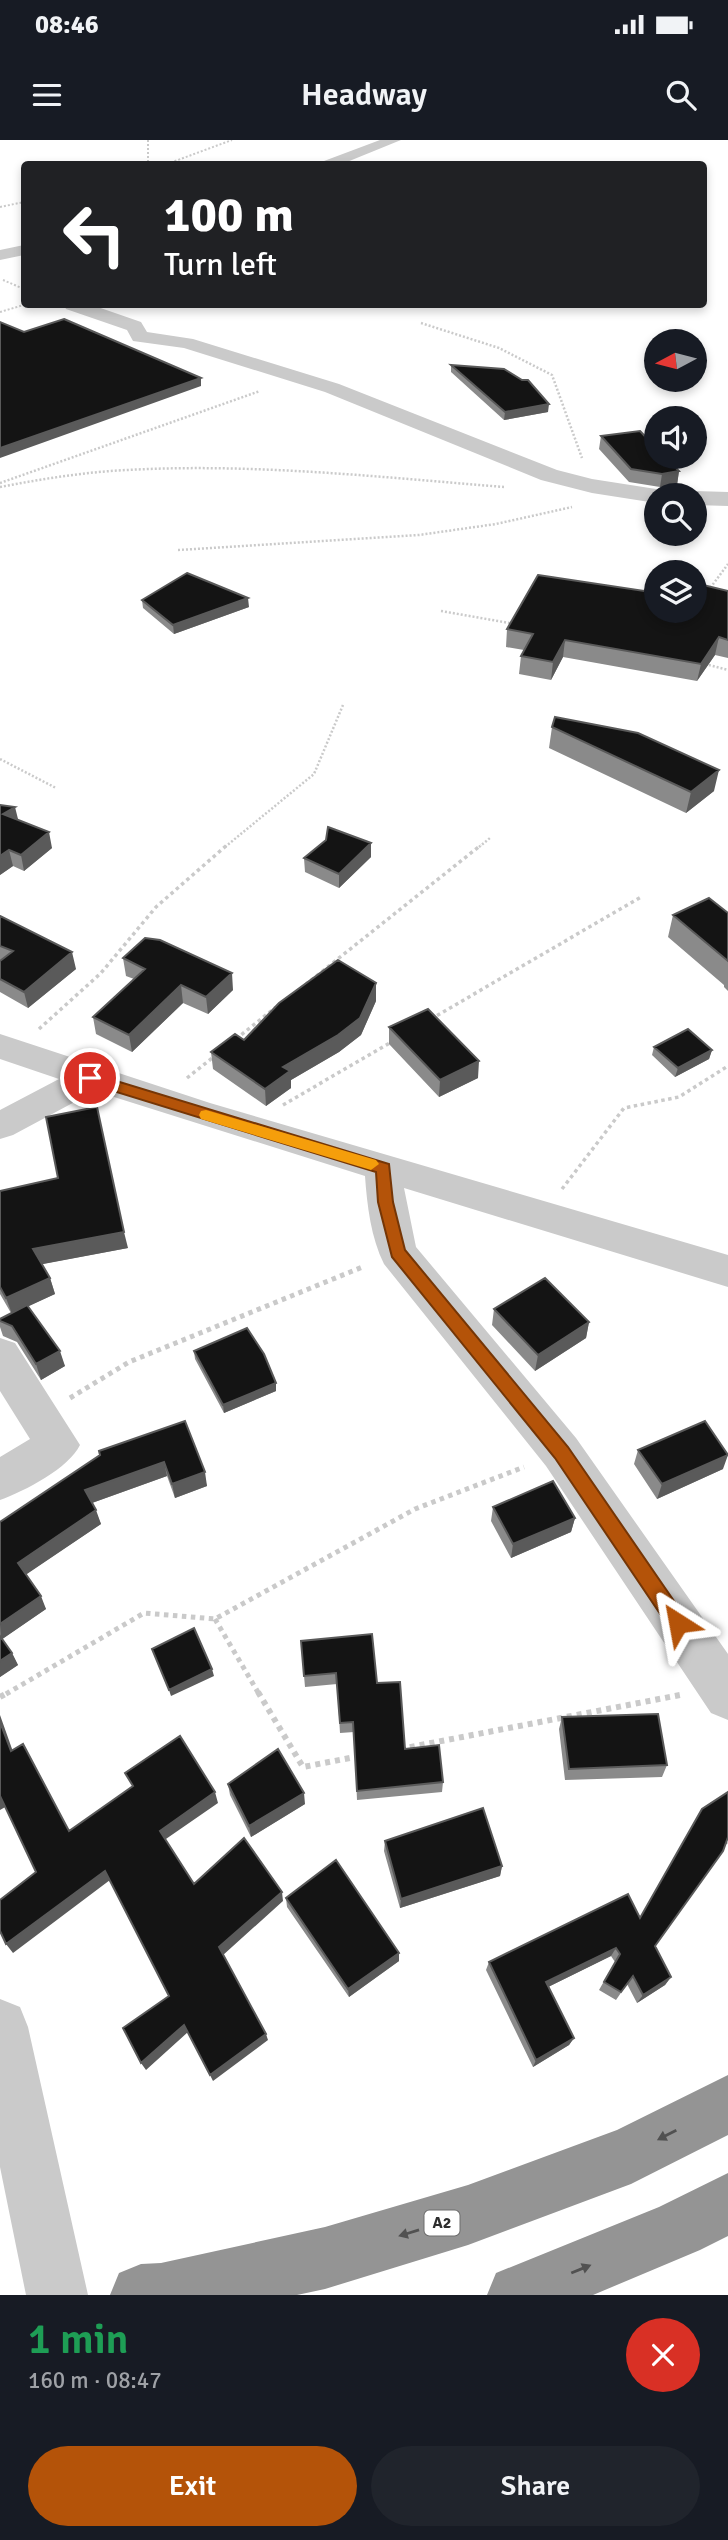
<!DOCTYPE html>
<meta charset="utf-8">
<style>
body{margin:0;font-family:Signika,sans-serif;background:#20242c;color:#f1f3f6;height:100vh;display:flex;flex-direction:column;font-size:26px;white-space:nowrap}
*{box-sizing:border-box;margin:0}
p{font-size:23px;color:#9ea1a6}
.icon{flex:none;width:38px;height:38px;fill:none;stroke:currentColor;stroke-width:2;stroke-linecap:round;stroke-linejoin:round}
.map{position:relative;height:2155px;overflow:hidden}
.sheet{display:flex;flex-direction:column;background:#171b24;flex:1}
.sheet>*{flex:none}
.banner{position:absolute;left:21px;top:21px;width:686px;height:147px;border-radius:7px;box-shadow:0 4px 10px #0003;background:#202124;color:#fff;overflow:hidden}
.needle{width:46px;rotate:263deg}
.buttons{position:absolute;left:644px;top:189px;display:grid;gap:14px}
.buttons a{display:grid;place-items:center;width:63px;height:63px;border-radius:50%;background:#171b24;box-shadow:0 4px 10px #0003;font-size:35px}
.pin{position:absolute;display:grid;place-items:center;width:60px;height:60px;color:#fff;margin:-30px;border:4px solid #fff;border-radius:50%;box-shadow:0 2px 7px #0007}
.me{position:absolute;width:77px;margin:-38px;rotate:326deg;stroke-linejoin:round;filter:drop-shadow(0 0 5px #0008)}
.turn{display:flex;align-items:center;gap:24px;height:147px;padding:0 28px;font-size:32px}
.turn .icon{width:91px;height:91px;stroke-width:2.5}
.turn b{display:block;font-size:49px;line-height:60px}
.round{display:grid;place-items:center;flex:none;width:74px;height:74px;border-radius:37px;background:#20242c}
.summary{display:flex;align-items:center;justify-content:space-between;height:119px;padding:0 28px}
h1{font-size:42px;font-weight:600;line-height:52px;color:#1e9e55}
.action{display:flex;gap:14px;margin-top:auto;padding:14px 28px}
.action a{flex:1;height:80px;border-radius:42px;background:#b45309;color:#fff;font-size:28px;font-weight:600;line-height:80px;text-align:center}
.action a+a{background:#20242c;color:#f1f3f6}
.status{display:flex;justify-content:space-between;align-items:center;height:49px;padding:0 35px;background:#171b24;direction:ltr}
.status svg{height:19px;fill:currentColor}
header{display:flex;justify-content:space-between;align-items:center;height:91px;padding:0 28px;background:#171b24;font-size:32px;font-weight:600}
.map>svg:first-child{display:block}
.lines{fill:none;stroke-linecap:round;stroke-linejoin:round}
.path-far4{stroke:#cacaca;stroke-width:2;stroke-dasharray:2 2;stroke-linecap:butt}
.path-far3{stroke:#cacaca;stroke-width:2.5;stroke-dasharray:2 2;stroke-linecap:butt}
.path-far2{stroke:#cacaca;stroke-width:3.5;stroke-dasharray:3.5 3.5;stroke-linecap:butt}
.path-far1{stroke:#cacaca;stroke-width:5;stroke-dasharray:4.5 4.5;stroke-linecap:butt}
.path{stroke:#cacaca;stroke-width:6;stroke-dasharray:5 5;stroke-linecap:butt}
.minor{fill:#cacaca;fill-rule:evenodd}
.highway{fill:#949494;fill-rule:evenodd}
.wall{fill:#8a8a8a}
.shaded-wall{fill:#5a5a5a}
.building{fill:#141414;stroke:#5a5a5a;stroke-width:2}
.oneway{fill:#515151}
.route{fill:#b45309;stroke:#753606;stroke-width:2}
.slow{fill:#f59e0b}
.labels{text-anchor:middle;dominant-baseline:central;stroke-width:7;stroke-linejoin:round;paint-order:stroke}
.shield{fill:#fff;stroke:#6c6c6c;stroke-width:2}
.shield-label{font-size:16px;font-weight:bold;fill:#2d2d2d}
</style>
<div class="status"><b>08:46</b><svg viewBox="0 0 49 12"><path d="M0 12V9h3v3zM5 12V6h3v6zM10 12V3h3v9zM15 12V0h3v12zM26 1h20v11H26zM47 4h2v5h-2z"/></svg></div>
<header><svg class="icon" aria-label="menu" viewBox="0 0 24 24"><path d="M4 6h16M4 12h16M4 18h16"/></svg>Headway<svg class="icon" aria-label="search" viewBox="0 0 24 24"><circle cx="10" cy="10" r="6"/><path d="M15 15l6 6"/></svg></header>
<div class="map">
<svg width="728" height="2155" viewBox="0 0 728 2155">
<rect width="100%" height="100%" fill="#fff"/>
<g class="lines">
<path class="path-far4" d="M148,0V24
M167,24L232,0
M0,67L24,62
M3,140L24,149
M0,172L27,164"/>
<path class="path-far3" d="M421,183L499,208L552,235L582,318
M0,343L260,251
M0,347C42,339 84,332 127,330C253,323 379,337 504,347
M178,410L419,395L496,384L572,367
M708,451L728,424
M441,471L515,484
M705,524L728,530
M0,619L56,648
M225,707L314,634L343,565
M479,707L490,698"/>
<path class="path-far2" d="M300,849L481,705
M431,879L641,757
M39,889L101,833L156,767L227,705
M236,899L276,867
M187,938L216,915
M283,965L393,901
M562,1049L624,968L679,957L728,926"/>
<path class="path-far1" d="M70,1258L129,1222L365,1126
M215,1479L259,1554
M6,1554L144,1473L215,1479L415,1369L524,1327"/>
<path class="path" d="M258,1552L303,1627L360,1616
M0,1557L9,1552
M400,1609L680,1555"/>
<path class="minor" d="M380,0H401L342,24H321L324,21Z
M24,105V115L0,120V110Z
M89,164L141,182L147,192L193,199L339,244L557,330L592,339L656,349L664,351L667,355H656V363L592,353L541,340L325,252L184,208L133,201L127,190L66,169L64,165Z
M695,351L728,352V366L695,365V355H686Z
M0,894L210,963L728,1115V1147L404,1048L416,1107L576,1298L728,1514V1580L711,1573L546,1326L384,1124C371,1098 367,1065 365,1036L95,951L13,995L0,999V970L59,939L0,919Z
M0,1198L15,1203L80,1305C69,1328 25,1351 0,1360V1317L30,1299L0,1251Z
M0,1859L20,1867L28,1887L88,2155H26L0,2027Z"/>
<path class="highway" d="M728,1935V1995L631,2044L468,2105L325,2149L297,2155H110L119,2133L141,2124L161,2123L325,2087L468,2045L617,1990Z
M728,2033V2096L700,2110L593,2155H487L496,2133L659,2067Z"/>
</g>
<path class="wall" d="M451,225L548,272L504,280L451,232Z
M601,296L679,331L677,345L660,347L629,342L599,309Z
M644,451H728V518L715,515L697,541L563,517L551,540L519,534L521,516L524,510L506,507L507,489Z
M142,460L249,467L174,494L143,468Z
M552,587L714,651L686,673L549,608Z
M18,680L52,708L24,731L13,726L0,735Z
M371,717L339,748L305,732L304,718Z
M728,773V851L724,847V845L668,797L673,775Z
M0,776L76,829L28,868L0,852V821L1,820H0Z
M123,818L233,850L208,874L183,863L132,912L96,894L93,877L134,839L126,836Z
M376,843V861L361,895L339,912L291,940V948L266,966L213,929L211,912L244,900Z
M389,887L478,938L439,957L389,904Z
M654,907L712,910L709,919L675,937L652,915Z
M58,1038L128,1108L42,1124L50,1138L55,1154L28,1166L65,1226L41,1240L17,1202L3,1196L0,1187V1179L11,1173L0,1154V1051Z
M494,1169L589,1182L586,1198L535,1231L492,1185Z
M194,1211L276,1251L224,1273L195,1219Z
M185,1281L207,1346L175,1358L167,1336L92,1363L101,1384L26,1434L46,1469L2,1499L12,1513L18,1525L0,1537V1382Z
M638,1310L723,1329L657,1359L634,1324Z
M493,1367L575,1378L571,1392L511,1418L491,1381Z
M301,1501L377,1543L405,1609L443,1642L442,1652L357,1660L354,1592L340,1593L337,1544L305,1547Z
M562,1577L667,1625L662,1637L565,1640L559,1589Z
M228,1644L305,1664L251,1697L230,1655Z
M696,1680L728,1703L725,1705L655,1806L671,1837L665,1845L637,1863L627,1844L616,1860L599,1850L615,1822L611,1816L548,1847L574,1898L569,1905L533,1927L486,1830L489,1822L640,1778Z
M385,1701L502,1726L500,1736L400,1768L384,1711Z
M286,1758L399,1821L349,1857L287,1767Z"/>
<path class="shaded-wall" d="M201,238V246L0,318V308Z
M549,264L548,272L504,280L505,272Z
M679,331L677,345L660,347L662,334Z
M248,458L249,467L174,494L173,485Z
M719,497L715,515L697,541L701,524Z
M565,500L563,517L551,540L553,522Z
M719,630L714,651L686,673L691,652Z
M15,667L19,683L3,674Z
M49,692L52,708L24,731L21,715Z
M371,703V717L339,748V734Z
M9,710L13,726L0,735V716Z
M72,812L76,829L28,868L24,852Z
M232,833L233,850L208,874L206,857Z
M376,843V861L361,895L339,912L291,940V948L266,966L265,949L283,927Z
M181,845L183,863L132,912L129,895Z
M712,910L709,919L675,937L678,928Z
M479,921L478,938L439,957L440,940Z
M124,1092L128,1108L38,1125L33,1109Z
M50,1138L55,1154L12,1174L6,1158Z
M589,1182L586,1198L535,1231L538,1215Z
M60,1211L65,1226L41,1240L36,1224Z
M276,1243V1251L224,1273L223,1265Z
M728,1315L723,1329L657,1359L662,1344Z
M164,1322L167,1336L89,1364L85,1350Z
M205,1332L207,1346L175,1358L172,1344Z
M96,1370L101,1384L24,1436L18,1423Z
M575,1378L571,1392L511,1418L513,1404Z
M41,1456L46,1469L1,1500L0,1484Z
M12,1513L18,1525L0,1537V1521Z
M212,1529L214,1536L171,1556L169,1550Z
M0,1575L17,1623L11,1611L0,1582Z
M215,1652L218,1663L163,1701L160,1691Z
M304,1653L305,1664L251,1697L249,1686Z
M0,1656L7,1666L0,1670Z
M502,1726L500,1736L400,1768L401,1759Z
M105,1731L110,1740L13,1813L6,1804Z
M282,1752L283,1761L222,1816L219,1807Z
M616,1808L611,1816L542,1850L546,1842Z
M399,1813V1821L349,1857L348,1849Z
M671,1837L665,1845L637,1863L643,1855Z
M184,1885L188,1892L146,1930L141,1923Z
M266,1894L268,1900L213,1941L210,1935Z
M574,1898L569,1905L533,1927L536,1920Z"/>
<path class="building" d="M64,179L201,238L0,308V182L24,192Z
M451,225L504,229L522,240H528L549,264L505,272Z
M640,291L656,308V317H665L679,331L662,334L631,329L601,296Z
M187,433L248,458L173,485L142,460Z
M538,435L644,451L656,436V471H695V443L728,451V500L719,497L701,524L565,500L553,522L521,516L533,494L507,489Z
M555,577L638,593L719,630L691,652L552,587Z
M0,665L15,667L3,674L49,692L21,715L9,710L0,716Z
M328,687L371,703L339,734L304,718L326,700Z
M709,758L728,773V821L673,775Z
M0,776L72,812L24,852L0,839V821L13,811L0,806Z
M145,798L160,800L232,833L206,857L181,845L129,895L93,877L145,829L123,818Z
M338,820L376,843L360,878L338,895L283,927L290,931L265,949L211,912L235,894L244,900L279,863Z
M428,869L479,921L440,940L389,887Z
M688,889L712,910L678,928L654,907Z
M97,967L124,1092L33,1109L50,1138L6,1158L0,1147V1051L58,1038L46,977Z
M545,1138L589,1182L538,1215L494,1169Z
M27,1165L60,1211L36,1224L12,1186L0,1181V1179Z
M247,1188L264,1214L276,1243L223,1265L194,1211Z
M185,1281L205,1332L172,1344L164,1322L85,1350L96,1370L18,1423L41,1456L0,1484V1382L100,1315L99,1311Z
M705,1281L728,1315L662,1344L638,1310Z
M553,1341L575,1378L513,1404L493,1367Z
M194,1488L212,1529L169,1550L152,1509Z
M372,1494L377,1543L400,1542L405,1609L439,1605L443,1642L357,1651L353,1582L340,1583L336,1533L304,1536L301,1501Z
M0,1496L12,1513L0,1521Z
M658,1574L667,1625L569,1629L562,1577Z
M0,1582L11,1611L23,1604L69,1691L133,1646L125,1633L180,1596L215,1652L160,1691L194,1744L244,1698L282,1752L219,1807L266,1894L210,1935L184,1885L141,1923L123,1888L169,1856L105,1731L6,1804L0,1791V1760L36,1732L0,1656Z
M278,1609L304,1653L249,1686L228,1644Z
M728,1652V1697L723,1711L655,1806L671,1837L643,1855L633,1836L621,1852L604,1842L620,1814L616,1808L546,1842L574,1898L536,1920L489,1822L628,1754L640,1778L702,1669Z
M483,1668L502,1726L401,1759L385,1701Z
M336,1720L399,1813L348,1849L286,1758Z"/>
<defs><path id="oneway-solid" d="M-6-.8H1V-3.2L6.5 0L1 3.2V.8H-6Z" transform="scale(1.75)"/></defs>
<g class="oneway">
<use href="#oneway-solid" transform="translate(667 1995) rotate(153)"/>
<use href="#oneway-solid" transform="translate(409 2093) rotate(163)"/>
<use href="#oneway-solid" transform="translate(581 2129) rotate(-22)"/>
</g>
<path class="route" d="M90,933L389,1024L393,1062L405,1110L568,1307L685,1477L688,1483L685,1490L678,1493L671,1490L555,1318L392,1117L378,1062L376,1032L84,942L82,938Z"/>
<path class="slow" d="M206,970L376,1020L379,1024L371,1030L201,979L199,975L201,971Z"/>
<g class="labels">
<rect class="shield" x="424.5" y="2070.5" width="35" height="25" rx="5"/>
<g class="shield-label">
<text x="442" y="2083">A2</text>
</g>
</g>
</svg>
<div class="buttons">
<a><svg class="needle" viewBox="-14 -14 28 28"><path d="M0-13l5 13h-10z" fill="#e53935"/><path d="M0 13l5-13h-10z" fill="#9ea1a6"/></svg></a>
<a><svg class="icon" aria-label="sound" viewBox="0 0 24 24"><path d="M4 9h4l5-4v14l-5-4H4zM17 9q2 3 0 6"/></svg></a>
<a><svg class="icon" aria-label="search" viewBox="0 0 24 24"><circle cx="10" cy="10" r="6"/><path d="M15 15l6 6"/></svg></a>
<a><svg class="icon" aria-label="layers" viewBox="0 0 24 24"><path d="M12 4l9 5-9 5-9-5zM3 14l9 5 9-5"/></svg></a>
</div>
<div class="pin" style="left:90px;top:938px;background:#d93025"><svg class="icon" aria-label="arrive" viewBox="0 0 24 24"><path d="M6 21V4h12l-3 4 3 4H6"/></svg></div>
<svg class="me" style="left:678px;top:1483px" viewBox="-20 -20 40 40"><path d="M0-17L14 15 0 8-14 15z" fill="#b45309" stroke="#fff" stroke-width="4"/></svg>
<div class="banner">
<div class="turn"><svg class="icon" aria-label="left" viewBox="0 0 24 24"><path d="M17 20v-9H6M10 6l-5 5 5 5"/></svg><div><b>100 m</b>Turn left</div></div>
</div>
</div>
<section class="sheet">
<div class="summary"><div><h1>1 min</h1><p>160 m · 08:47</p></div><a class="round" style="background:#d93025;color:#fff"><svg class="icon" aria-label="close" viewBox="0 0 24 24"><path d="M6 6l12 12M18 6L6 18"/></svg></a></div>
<div class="action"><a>Exit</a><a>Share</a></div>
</section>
